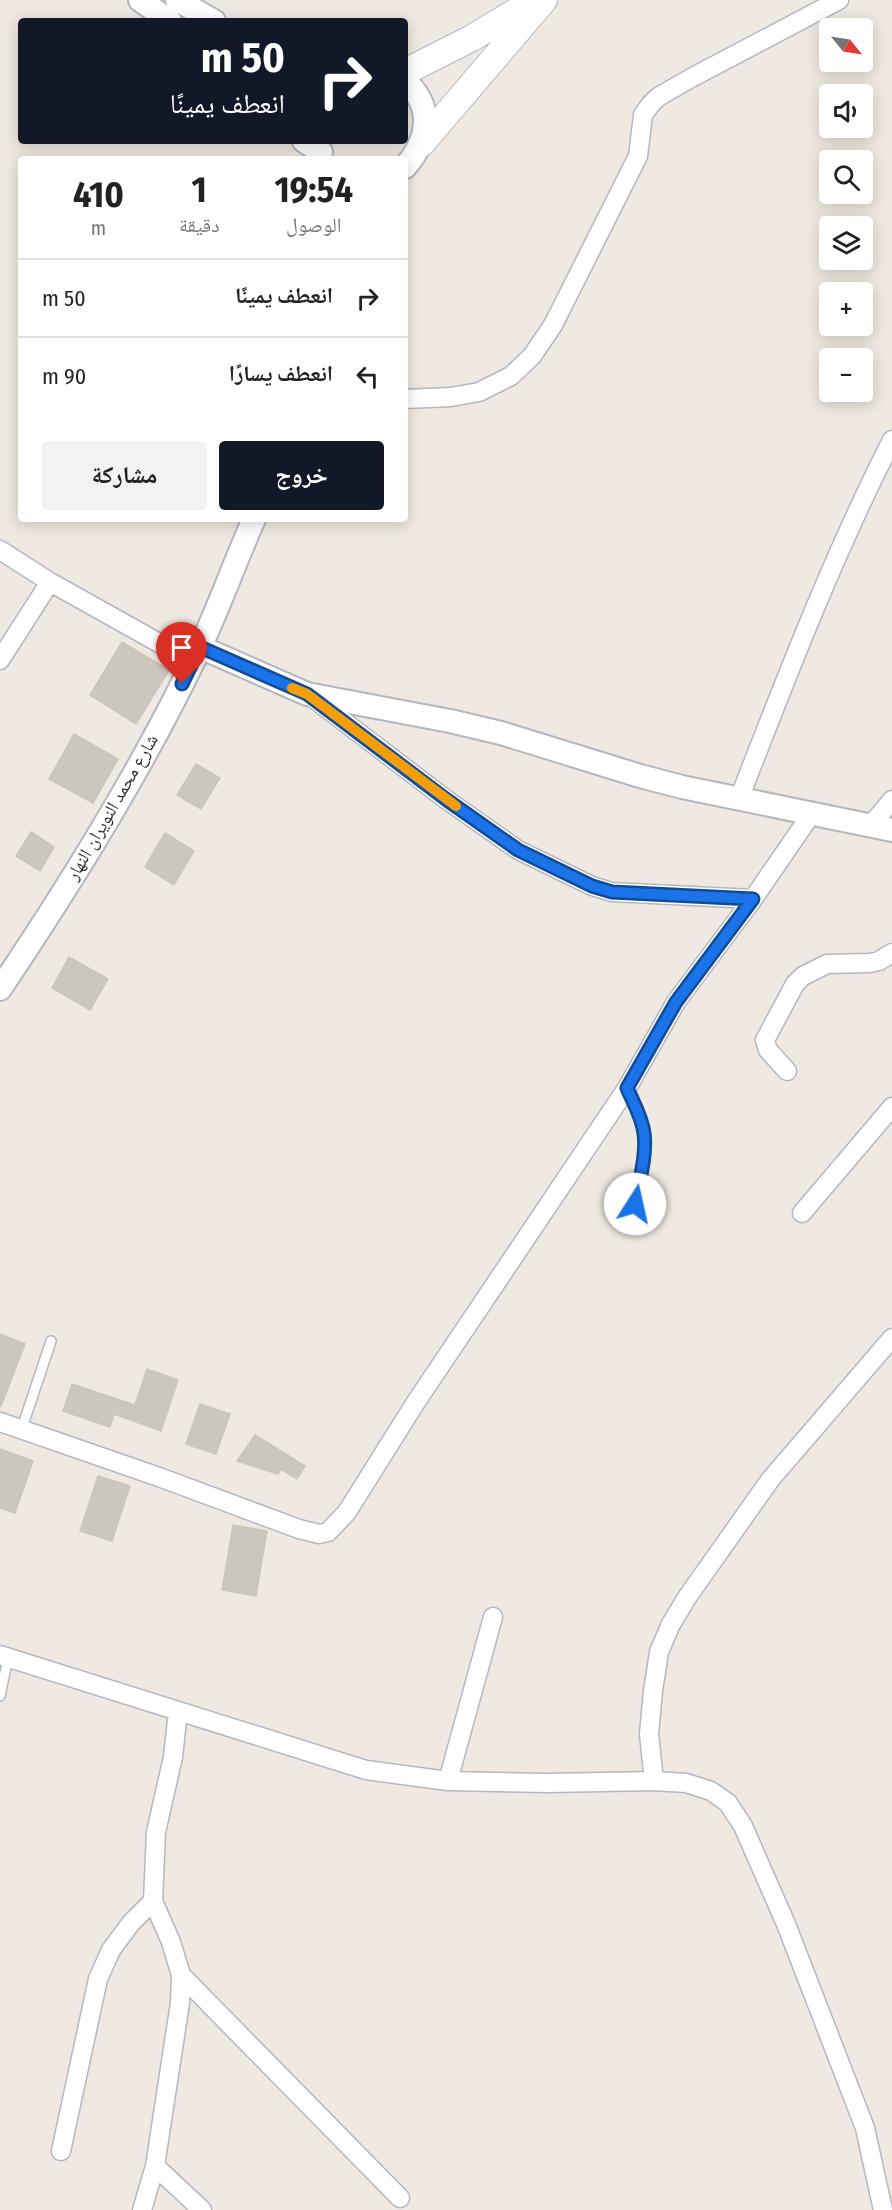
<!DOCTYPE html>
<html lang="ar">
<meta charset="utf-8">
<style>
body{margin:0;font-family:"Fira Sans Condensed","Noto Naskh Arabic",sans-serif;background:#f2f2f2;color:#222;direction:rtl;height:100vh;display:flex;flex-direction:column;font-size:22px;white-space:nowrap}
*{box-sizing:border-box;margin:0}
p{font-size:20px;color:#767676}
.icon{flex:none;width:33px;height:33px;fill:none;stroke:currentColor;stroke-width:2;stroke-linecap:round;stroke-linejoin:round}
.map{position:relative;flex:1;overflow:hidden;direction:ltr}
.drawer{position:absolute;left:18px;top:156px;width:390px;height:366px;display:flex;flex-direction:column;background:#fff;border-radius:6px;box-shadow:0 3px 15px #0003;direction:rtl}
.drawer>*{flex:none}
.top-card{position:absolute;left:18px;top:18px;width:390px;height:126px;border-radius:6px;box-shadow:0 3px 15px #0003;direction:rtl;background:#111827;color:#fff;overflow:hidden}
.needle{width:39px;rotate:120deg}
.fabs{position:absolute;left:819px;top:18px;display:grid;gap:12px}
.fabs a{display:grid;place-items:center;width:54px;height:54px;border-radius:6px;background:#fff;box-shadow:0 3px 15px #0003;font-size:30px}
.pin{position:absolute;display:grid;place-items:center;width:51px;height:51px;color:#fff;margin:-62px -26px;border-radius:50% 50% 50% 0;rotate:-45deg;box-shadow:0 0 6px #0007}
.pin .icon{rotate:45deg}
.me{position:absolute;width:66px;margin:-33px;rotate:10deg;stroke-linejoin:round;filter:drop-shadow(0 0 4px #0008)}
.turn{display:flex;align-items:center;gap:21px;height:126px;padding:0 24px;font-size:27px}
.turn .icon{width:78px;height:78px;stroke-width:2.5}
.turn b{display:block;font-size:42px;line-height:51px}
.eta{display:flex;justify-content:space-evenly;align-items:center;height:102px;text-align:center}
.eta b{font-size:36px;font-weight:700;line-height:42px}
.button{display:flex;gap:12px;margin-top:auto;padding:12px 24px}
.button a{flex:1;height:69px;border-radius:6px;background:#111827;color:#fff;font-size:24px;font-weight:700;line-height:69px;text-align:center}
.button a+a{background:#f2f2f2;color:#222}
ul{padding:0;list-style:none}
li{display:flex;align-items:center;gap:18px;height:78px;padding:0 24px;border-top:2px solid #e0e0e0}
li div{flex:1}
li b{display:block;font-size:22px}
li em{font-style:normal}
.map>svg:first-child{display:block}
.building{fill:#cbc7bf;stroke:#cbc5ba;stroke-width:1.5}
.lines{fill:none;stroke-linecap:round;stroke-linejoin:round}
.service-casing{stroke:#b4b7c1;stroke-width:12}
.minor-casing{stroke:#b4b7c1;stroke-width:21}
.tertiary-casing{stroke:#b4b7c1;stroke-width:26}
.secondary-casing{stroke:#b4b7c1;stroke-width:28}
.service{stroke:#fff;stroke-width:9}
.minor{stroke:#fff;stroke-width:18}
.tertiary{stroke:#fff;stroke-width:22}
.secondary{stroke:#fff;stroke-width:26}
.route-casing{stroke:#114b97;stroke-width:15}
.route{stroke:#1a73e8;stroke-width:10}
.slow{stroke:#f59e0b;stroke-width:10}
.labels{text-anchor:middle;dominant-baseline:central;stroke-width:5;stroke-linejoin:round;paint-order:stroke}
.street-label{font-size:18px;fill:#2e2e2e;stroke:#fff}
</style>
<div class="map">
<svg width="892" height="2210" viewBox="0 0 892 2210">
<rect width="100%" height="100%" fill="#efe9e1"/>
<path class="building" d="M122,642L169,670L136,724L90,695Z
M74,734L118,759L93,803L49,779Z
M196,764L220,778L201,809L177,795Z
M31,832L54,847L40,871L16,856Z
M165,833L194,851L174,885L145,867Z
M69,957L108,979L90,1010L52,988Z
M0,1334L25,1344L1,1406H0Z
M147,1369L178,1380L161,1431L114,1414L110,1427L63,1411L72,1384L135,1405Z
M200,1404L230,1414L216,1454L186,1444Z
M255,1435L305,1466L297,1479L281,1469L278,1474L237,1461Z
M0,1449L33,1461L15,1513L0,1508Z
M98,1476L130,1486L112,1541L80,1531Z
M233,1525L267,1531L256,1596L222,1590Z"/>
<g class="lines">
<g class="service-casing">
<path id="service" d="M627,1088C633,1102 642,1117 644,1132C647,1156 639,1181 635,1204
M22,1428L51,1341
M0,1696L8,1658"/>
</g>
<g class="minor-casing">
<path id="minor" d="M405,399L451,397L479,392L511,376L532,356L553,325L638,156L643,115L650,105L658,97L691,78L839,0
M0,550L50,582L193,662
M0,660L50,582
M309,695L447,800L518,850L592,886L612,892L753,899
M739,799C786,678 833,556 892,440
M871,825L892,800
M787,1071L768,1050L765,1040L795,984L803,976L827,964L869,963L879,961L892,953
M802,1213L892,1107
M0,1422L159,1477L299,1529L319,1534L328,1532L347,1512L416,1402L627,1088L676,1002L753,899L812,813
M0,1655L366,1770L448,1781L547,1783L654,1781L686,1783L711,1791L728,1803L743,1826L786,1924L865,2128L883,2210
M448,1781L493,1617
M654,1781L649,1734L653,1691L659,1652L671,1624L688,1596L770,1480L892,1338
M181,1975L400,2198
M61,2151L98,1979L111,1950L131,1923L153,1901
M155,2166L202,2210
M142,2210L155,2166L180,2003L181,1975L171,1942L153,1901L156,1832L173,1757L178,1711"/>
</g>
<g class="tertiary-casing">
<path id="tertiary" d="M140,0L170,21
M177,0L214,21
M405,81C434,106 429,140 405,167
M304,141L321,152
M200,647L307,694L450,721L501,733L640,776L682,787L892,830
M0,989C70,885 138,776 193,662C216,616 233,566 254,519"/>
</g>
<g class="secondary-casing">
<path id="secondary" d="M405,72L472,38L535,0
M422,143L544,0"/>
</g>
<use href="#service" class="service"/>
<use href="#minor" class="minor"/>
<use href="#tertiary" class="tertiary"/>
<use href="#secondary" class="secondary"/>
</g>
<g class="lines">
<g class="route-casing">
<path id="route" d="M182,684L200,647L307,694L447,800L518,850L592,886L612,892L753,899L676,1002L627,1088C633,1102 642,1117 644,1133C647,1156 639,1181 635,1204"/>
</g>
<use href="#route" class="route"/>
<path class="slow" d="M292,688L307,694L456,806"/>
</g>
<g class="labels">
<g class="street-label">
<text transform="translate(112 807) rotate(-60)">شارع محمد النويران النهار</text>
</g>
</g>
</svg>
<div class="fabs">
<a><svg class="needle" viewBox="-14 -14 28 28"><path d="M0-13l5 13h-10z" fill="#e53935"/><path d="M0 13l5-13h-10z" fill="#767676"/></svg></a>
<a><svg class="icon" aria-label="sound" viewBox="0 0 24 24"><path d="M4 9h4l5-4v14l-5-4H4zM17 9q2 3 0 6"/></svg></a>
<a><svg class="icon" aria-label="search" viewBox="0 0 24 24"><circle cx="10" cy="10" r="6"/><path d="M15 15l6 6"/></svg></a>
<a><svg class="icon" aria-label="layers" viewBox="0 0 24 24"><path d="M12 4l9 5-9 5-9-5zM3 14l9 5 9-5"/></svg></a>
<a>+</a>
<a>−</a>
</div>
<div class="pin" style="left:182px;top:684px;background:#d93025"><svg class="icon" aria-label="arrive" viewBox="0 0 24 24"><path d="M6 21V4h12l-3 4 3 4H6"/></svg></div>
<svg class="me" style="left:635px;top:1204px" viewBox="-20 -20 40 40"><circle r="19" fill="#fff"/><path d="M0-13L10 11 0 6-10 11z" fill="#1a73e8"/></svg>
<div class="top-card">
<div class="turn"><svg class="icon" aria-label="right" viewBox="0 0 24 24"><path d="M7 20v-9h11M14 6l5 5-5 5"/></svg><div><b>50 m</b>انعطف يمينًا</div></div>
</div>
<section class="drawer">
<div class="eta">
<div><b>19:54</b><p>الوصول</p></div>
<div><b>1</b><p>دقيقة</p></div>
<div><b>410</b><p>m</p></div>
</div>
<ul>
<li><svg class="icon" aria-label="right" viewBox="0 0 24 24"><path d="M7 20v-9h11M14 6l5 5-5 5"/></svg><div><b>انعطف يمينًا</b></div><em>50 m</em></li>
<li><svg class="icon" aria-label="left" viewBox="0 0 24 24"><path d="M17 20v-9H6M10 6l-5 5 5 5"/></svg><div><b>انعطف يسارًا</b></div><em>90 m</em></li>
</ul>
<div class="button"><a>خروج</a><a>مشاركة</a></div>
</section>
</div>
